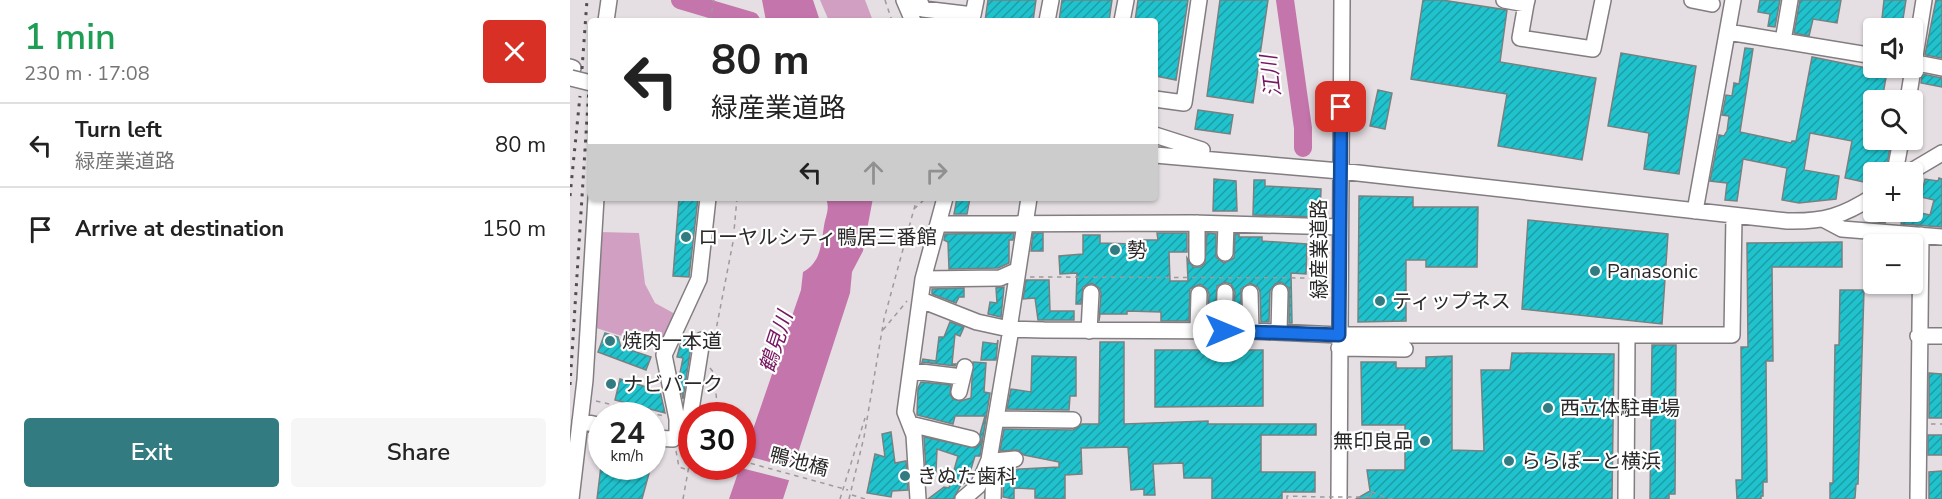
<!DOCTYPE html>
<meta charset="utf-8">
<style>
body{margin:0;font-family:"Nunito Sans","Noto Sans JP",sans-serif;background:#f6f6f6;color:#222;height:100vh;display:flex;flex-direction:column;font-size:22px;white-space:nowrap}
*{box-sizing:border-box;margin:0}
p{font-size:20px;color:#767676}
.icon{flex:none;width:33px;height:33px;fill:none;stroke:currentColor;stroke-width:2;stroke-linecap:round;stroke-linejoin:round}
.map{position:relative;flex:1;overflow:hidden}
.side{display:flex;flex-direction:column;background:#fff;width:570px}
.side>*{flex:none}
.guide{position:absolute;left:18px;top:18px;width:570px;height:183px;border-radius:6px;box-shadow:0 2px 4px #0004;background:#fff;color:#222;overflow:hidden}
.tools{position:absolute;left:1293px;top:18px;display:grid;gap:12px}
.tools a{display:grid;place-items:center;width:60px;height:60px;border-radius:6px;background:#fff;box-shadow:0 2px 4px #0004;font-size:30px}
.speed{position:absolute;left:18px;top:402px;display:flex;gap:12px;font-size:30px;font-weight:700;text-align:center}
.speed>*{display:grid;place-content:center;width:78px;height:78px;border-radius:50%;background:#fff;box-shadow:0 2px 4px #0004;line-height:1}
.speed small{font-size:15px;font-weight:400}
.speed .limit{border:9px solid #d22;background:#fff;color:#111}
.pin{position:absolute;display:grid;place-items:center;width:51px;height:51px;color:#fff;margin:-26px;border-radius:12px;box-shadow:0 3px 9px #0006}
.me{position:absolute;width:66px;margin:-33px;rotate:90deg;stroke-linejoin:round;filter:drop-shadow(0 0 4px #0008)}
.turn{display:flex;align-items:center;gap:21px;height:126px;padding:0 24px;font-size:27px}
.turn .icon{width:78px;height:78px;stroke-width:2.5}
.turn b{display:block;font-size:42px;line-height:51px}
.lanes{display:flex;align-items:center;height:57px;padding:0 24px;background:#0003;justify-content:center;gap:30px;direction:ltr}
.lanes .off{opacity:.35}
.round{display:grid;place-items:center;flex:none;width:63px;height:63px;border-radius:6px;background:#f6f6f6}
.overview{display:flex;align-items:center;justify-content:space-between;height:102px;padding:0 24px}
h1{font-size:36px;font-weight:600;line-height:45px;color:#1e9e55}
.action{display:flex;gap:12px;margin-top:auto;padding:12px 24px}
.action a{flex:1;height:69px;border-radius:6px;background:#327b80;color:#fff;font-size:24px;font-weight:600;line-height:69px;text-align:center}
.action a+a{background:#f6f6f6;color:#222}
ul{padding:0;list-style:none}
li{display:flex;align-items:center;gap:18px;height:84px;padding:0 24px;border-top:2px solid #e0e0e0}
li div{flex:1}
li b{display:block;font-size:22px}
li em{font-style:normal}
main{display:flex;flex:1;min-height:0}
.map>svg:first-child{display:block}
.green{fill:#d19fc1}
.water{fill:#c475ac}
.pier{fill:#e5dfe3}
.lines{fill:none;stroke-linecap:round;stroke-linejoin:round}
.river{stroke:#c475ac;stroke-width:18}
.building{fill:url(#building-hatch);stroke:#798080;stroke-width:1.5}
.minor-casing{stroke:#827d80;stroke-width:18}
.path{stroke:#9e999c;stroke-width:1.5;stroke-dasharray:4.5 4.5;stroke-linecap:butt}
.minor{stroke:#fff;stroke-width:15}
.rail{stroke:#514e50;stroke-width:3;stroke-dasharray:3 6;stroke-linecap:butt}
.minor-bridge-casing{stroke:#827d80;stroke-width:18;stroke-linecap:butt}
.path-bridge{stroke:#9e999c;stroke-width:1.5;stroke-dasharray:4.5 4.5;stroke-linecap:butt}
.minor-bridge{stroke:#fff;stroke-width:15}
.route-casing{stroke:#114b97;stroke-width:15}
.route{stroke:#1a73e8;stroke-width:10}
.poi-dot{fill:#327b80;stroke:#fff;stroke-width:2}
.labels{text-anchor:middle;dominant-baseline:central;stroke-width:4.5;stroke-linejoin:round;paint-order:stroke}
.poi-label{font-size:20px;fill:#2a2829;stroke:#fff;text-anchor:start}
.street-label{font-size:20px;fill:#2a2829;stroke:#fff}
.water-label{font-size:21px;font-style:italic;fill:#761661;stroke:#fff}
</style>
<main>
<section class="side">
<div class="overview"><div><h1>1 min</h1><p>230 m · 17:08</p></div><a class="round" style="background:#d93025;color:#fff"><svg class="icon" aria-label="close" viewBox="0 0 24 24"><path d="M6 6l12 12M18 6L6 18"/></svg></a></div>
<ul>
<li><svg class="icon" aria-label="left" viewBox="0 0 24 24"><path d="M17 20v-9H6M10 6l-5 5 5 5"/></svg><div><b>Turn left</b><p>緑産業道路</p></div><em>80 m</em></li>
<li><svg class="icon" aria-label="arrive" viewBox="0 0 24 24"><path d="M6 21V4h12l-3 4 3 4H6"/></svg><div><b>Arrive at destination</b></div><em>150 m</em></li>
</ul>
<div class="action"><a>Exit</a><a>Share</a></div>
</section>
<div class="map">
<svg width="1372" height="499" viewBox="0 0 1372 499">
<defs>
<pattern id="building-hatch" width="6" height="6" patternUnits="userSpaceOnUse" patternTransform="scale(1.5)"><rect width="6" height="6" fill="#20c3cd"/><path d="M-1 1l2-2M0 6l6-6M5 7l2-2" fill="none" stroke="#1c9ea6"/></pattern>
</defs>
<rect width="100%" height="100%" fill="#e5dfe3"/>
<path class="green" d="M250,0H295L303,21H259Z
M29,232L69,233L75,284L85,303L107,315L90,348L23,327Z"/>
<path class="water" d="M192,0H243L250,21H196Z
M256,198H303L293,251L282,272L280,293L213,499H159L231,290L233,272C251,262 251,245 254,226C256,214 260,210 256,198Z"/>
<path class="pier" d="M173,455L226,469L222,481L167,467L172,466Z"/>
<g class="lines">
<path class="river" d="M110,0L181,21
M715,0L733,128V148"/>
</g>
<path class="building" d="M418,0H466L463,21H415Z
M492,0H542L539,21H489Z
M568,0H618L606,80L585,76V21H565Z
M650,0H698L683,103L637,96Z
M853,0H872L937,10L930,62L1026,78L1012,160L928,146L937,94L841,79Z
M1190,0H1210L1205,27L1198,26L1200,14L1188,12Z
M1230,0H1271L1267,23L1243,19L1239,36L1224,33Z
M1314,0H1336L1333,19L1341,20L1340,28H1311Z
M1366,0H1372V58L1355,55Z
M1175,48L1183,49L1170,132L1221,143L1222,141H1226L1242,57L1317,72L1312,100H1304V140H1321L1316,172L1301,171L1299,183L1275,178L1282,141L1240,133L1234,170L1269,176L1266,199L1229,203L1212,200L1217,168L1173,159L1167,201L1155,200L1157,183L1140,181L1149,135L1154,136L1157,131L1159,116L1152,115L1156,95L1162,96L1164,83L1169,84Z
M1051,53L1126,66L1109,174L1074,169L1079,133L1038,126Z
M1352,74L1372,78V87L1351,83Z
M808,90L822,93L815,129L800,126Z
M628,110L663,115L660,134L625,129Z
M1369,178L1372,179V227L1331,224L1332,220L1317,217L1315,223L1300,221L1302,212H1346L1360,215L1364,200L1351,197L1355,179L1368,181Z
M644,179L666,181L667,211H643Z
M684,180H695V186L751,189L750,217L683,215Z
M789,196L843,197V207H908L907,267H856V260H836V321L788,322Z
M109,198H128L119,277L103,276Z
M387,198H400L397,214H384Z
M958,220L1098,234L1092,324L952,309Z
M444,233L443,240H439V263L428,268L379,269L378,242L374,240L375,234Z
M463,233H473V251H461Z
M587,233H617V252H599L600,281H618L617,258L623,267H631L635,263L637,233L646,234V257L654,263L664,258L665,234H669V237H692V241L737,244L736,274L721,273L722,323H719V288L711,282L705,284L700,291L699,322H691L690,292L688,287L680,283L671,289V308L664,305L665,292L661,284L655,282L647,286L645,321H638L639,294L637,289L630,284L620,289L619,321H591V312L557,311V314H530L529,321L531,293L529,288L522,283L513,287L511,304H506L507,273L490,274L489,256L513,254V235H530V243L565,244V240H588Z
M1272,242V267H1202L1203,361H1196L1197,482H1193V496H1191V499H1167L1166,480H1172L1171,347H1178L1177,243Z
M456,280H479L480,311H504V320H468L465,298L453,299Z
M434,287L431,317L418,314L420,302L427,303L426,288Z
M394,288V297H389L386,303L362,294V289Z
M1270,290H1294L1288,484H1286L1285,498L1282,499H1260V483H1263L1265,345H1269Z
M380,322L394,327L390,336L385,334L382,364H386L385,366L352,362L353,359L366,361L369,337H374Z
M35,333L48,337L51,347L81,357L76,370L28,352Z
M112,338L122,340L113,399L109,378L113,358L107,357Z
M428,340L426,360H411L413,342L427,344Z
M530,342H554V424L638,421V424H746V435H691V472H745V492H712V499H642V478H614L613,463L583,464L585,495H574V489L561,490L558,447L511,448L512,474L495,475V499L465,498V489L444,488V499L433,497L434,470L489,467V462L454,455L448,450L430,451L434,429L503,430L512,424H529Z
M1082,345H1106L1105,494H1099V499H1080Z
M585,350H693V406L585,407Z
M942,353L1044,354L1042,499H786L800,491L797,470H835V425H792L791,362H826V368H856V357L882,356V450L914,451L911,370H940Z
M462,356L506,357V396H500L499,410L437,409L441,389L461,392Z
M403,362L416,363L414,392L420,393L410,456H405L397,482L391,485L383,499H358L374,487L379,488L388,456L367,449L366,472H356L354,437L405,448L411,442L410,434L415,416H385L383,424L347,415L348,388L351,382L381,385L380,394L383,399L391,401L401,398Z
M1359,373L1372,374V418H1359Z
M50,379L90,391L95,413L45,400Z
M321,432L325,463L336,461L338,490L322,491L321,497L297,493L305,454L315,457L312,434Z
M1358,435H1372V455H1358Z
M31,466H81L72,499H27Z
M1372,471V499H1359V472Z"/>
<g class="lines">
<g class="minor-casing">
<path id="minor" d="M334,0L343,21
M349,0L353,9L403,15L406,0
M934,0L956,4L957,0
M1122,0L1142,4
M956,4L950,38L1023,49L1033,0
M36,21L39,0
M477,21L481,0
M552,21L556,0
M1158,32L1304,56
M1213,41L1220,0
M1342,62L1372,68
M0,67L3,68
M585,99L614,103L629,0
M1338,100L1354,0
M585,135L632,150
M585,155L770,171L1217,221C1254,222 1273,216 1304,196
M1325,172L1331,140
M1340,172L1372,153
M1125,211L1163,0
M1255,220L1272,229L1372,237
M627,223V258
M369,224L622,223L770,227
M655,253L656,224
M353,279L430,278L448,270
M680,293L681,331
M351,300L407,322L439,329L474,330L681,331L769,335H1162L1164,216
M439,329L459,198
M519,331L521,293
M628,331L629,294
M654,331L655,292
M709,332L710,292
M1348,336H1372
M769,348L835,349
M343,371L392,377
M389,392L395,367
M426,419L503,420
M10,421L32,426
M340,424L402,439
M108,428L120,416L132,340
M82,438L103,439L107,434V419L94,355L129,279L138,198
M424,461L419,460L441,329
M1,499L15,380L26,198
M348,499L344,435L335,412L353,279L375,198
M393,499L408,486L419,460
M423,499L424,461L445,459
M769,499L772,0
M1056,499L1057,335
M1348,499L1351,235"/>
</g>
<path class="path" d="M315,0L322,21
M140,21L144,0
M344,209L356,198
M460,277L759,278
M313,330L337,301
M145,335L163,242L167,198
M140,368L144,373L148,414
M26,401L94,416
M38,414L43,416
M45,416L46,405
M1361,424H1372
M114,446L122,448
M106,451L109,467L118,470
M282,495L295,499
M800,497L802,493L800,491L819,499L825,498
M113,499L122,449
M270,499L295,418
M279,499L294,437L314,319L347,198
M717,499V496L750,497"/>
<use href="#minor" class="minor"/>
<path class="rail" d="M12,69L17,0
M0,196L10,96
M0,385L21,56"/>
<g class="minor-bridge-casing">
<path id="minor-bridge" d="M1,78L21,83"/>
</g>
<path class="path-bridge" d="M172,461L278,490
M750,497H800"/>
<use href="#minor-bridge" class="minor-bridge"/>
</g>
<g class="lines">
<g class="route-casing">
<path id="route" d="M654,331L769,335L771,107"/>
</g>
<use href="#route" class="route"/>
</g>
<g class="poi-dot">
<circle cx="116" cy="237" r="6"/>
<circle cx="545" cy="250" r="6"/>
<circle cx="1025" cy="271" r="6"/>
<circle cx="810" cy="301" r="6"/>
<circle cx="40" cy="341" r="6"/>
<circle cx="41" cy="384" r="6"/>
<circle cx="978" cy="408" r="6"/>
<circle cx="855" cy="441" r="6"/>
<circle cx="939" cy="461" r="6"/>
<circle cx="335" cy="476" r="6"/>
</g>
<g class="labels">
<g class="poi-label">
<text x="128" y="237">ローヤルシティ鴨居三番館</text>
<text x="557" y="250">勢</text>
<text x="1037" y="271">Panasonic</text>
<text x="822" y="301">ティップネス</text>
<text x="52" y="341">焼肉一本道</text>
<text x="53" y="384">ナビパーク</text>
<text x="990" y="408">西立体駐車場</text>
<text x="843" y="441" text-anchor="end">無印良品</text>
<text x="951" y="461">ららぽーと横浜</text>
<text x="347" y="476">きぬた歯科</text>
</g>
<g class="street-label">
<text transform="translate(749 249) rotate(-90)">緑産業道路</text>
<text transform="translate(229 462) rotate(15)">鴨池橋</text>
</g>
<g class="water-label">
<text transform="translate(701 76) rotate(-97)">江川</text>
<text transform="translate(206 342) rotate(-72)">鶴見川</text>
</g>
</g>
</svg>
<div class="tools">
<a><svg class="icon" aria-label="sound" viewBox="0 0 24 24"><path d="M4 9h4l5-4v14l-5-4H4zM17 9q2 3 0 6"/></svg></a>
<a><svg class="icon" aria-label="search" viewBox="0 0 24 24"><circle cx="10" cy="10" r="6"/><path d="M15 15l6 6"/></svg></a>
<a>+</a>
<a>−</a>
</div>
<div class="speed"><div>24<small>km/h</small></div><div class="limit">30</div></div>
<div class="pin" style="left:771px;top:107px;background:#d93025"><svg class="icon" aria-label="arrive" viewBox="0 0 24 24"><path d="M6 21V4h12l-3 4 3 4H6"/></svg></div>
<svg class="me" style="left:654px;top:331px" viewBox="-20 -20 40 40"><circle r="19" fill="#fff"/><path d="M0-13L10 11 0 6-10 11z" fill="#1a73e8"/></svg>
<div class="guide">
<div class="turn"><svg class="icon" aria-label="left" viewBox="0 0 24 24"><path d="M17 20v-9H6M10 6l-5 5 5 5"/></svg><div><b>80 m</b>緑産業道路</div></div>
<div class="lanes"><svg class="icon" aria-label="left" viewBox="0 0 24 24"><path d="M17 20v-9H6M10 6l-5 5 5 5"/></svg><svg class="icon off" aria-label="ahead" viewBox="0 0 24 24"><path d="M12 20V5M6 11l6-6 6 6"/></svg><svg class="icon off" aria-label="right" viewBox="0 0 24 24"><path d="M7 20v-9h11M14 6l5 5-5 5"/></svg></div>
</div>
</div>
</main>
